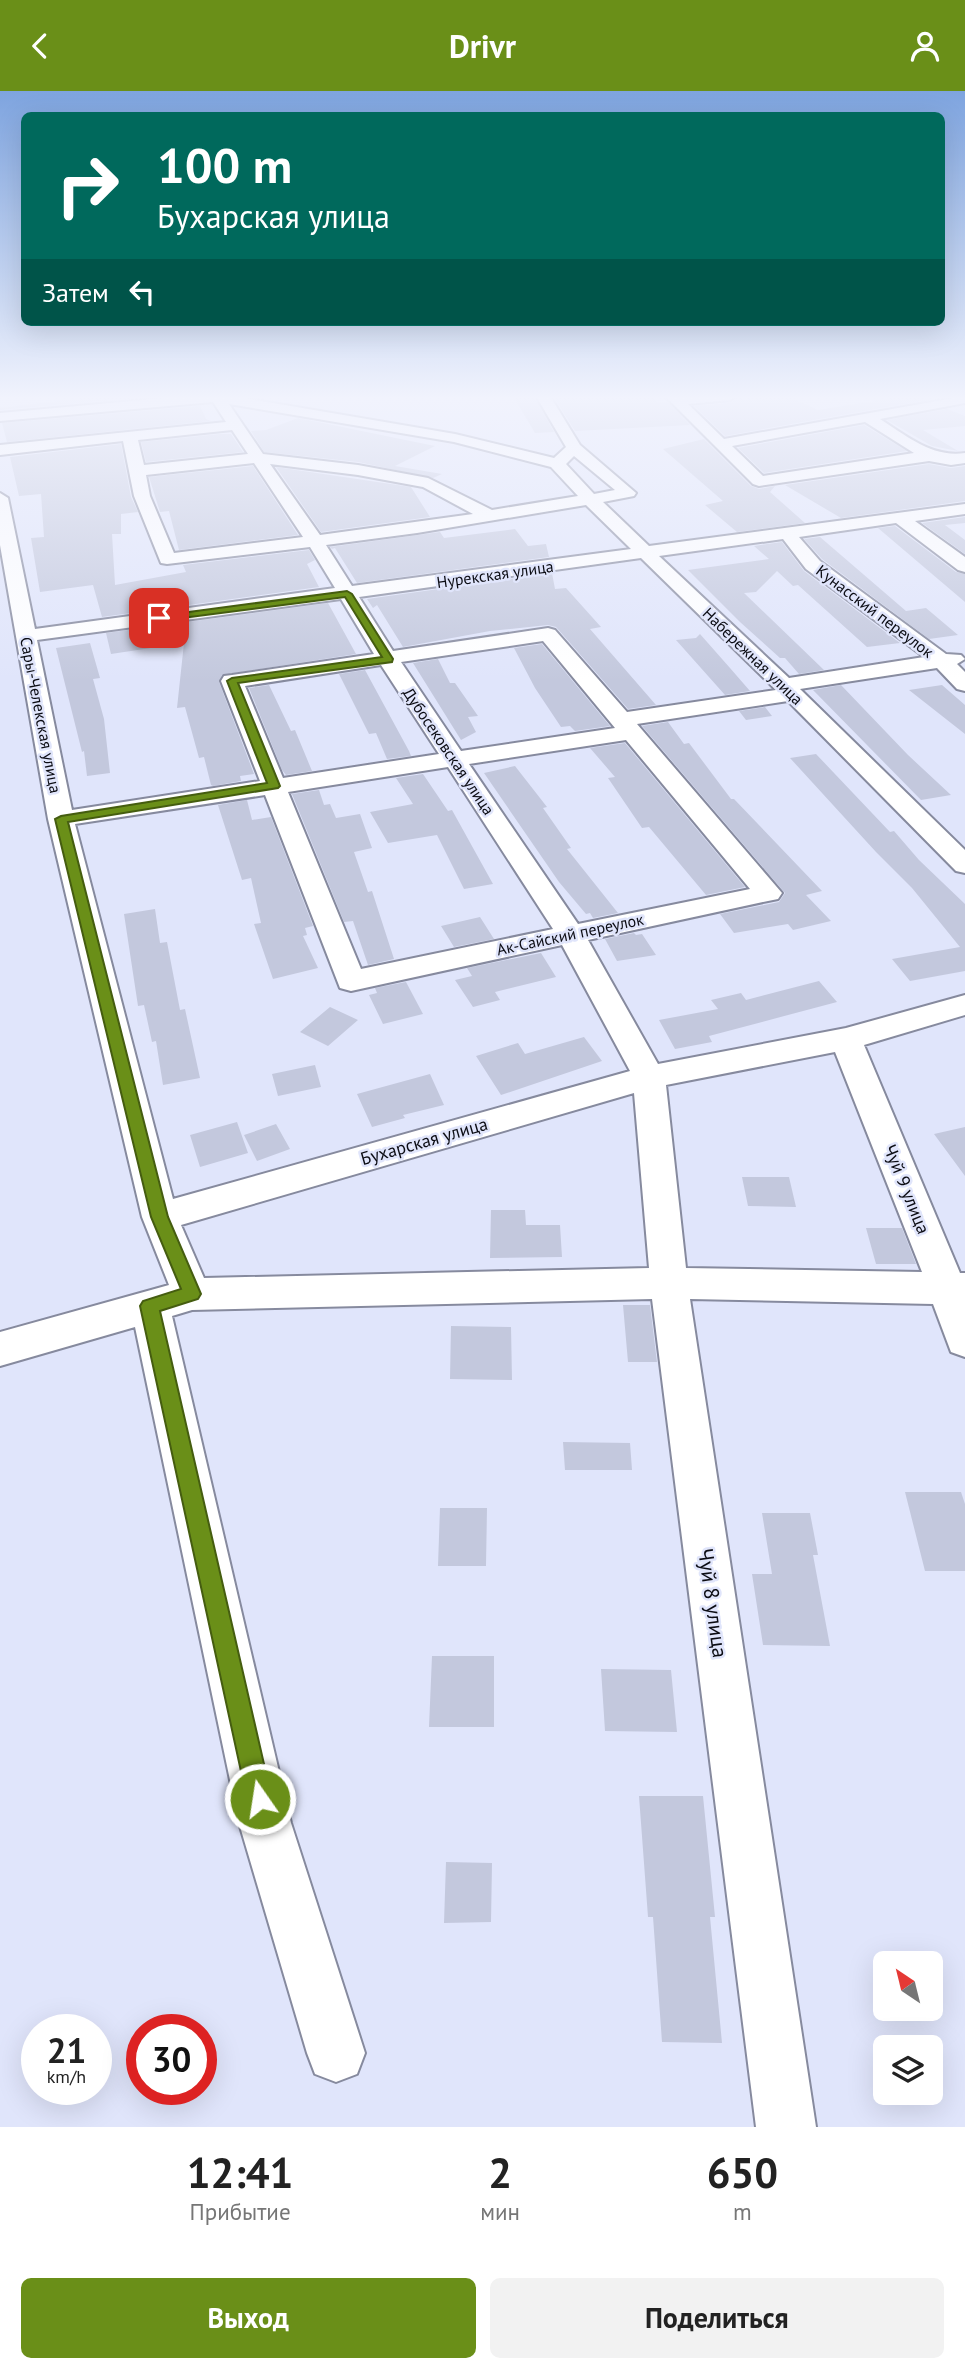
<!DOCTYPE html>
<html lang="ru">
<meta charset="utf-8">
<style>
body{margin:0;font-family:"PT Sans",sans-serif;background:#f2f2f2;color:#222;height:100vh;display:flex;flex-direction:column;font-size:26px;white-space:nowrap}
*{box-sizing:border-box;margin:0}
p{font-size:23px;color:#767676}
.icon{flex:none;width:38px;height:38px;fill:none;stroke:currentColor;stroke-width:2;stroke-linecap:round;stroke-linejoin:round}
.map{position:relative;height:2036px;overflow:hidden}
.drawer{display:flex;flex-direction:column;background:#fff;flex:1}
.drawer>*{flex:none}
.guide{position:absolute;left:21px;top:21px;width:924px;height:214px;border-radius:10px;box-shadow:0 7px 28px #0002;background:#00695c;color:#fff;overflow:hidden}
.needle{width:46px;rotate:325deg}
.fabs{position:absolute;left:873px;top:1860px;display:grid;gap:14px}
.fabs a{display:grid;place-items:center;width:70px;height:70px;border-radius:10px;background:#fff;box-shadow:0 7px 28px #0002;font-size:35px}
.speed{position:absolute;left:21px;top:1923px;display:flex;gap:14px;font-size:35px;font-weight:700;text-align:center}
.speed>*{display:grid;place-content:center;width:91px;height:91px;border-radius:50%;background:#fff;box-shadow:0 7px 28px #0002;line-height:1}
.speed small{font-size:18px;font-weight:400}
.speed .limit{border:10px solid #d22;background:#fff;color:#111}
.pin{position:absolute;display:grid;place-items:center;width:60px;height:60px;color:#fff;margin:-30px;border-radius:14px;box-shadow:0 4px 10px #0006}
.me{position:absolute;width:77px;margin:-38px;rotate:347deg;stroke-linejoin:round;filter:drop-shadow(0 0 5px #0008)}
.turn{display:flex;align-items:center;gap:24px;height:147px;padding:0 21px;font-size:32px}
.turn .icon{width:91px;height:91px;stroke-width:2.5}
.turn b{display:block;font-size:49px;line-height:60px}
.then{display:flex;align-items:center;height:66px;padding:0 21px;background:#0003;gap:14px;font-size:26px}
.eta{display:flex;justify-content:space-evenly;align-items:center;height:119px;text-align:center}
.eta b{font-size:42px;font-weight:700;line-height:49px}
.cta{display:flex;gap:14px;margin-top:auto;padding:14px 21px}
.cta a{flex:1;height:80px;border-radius:10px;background:#6a8f18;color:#fff;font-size:28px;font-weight:700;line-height:80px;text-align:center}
.cta a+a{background:#f2f2f2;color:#222}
header{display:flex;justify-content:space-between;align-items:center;height:91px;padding:0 21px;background:#6a8f18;color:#fff;font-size:32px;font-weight:700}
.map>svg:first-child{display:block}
.building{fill:#c3c8dd}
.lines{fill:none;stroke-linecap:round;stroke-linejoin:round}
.minor-casing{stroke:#868a9e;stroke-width:4}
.minor{fill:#fff;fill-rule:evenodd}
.route{fill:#6a8f18;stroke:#455d10;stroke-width:2}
.labels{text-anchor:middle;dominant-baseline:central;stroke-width:5;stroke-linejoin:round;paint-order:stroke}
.far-street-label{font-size:16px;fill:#0b0c13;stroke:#e0e5fb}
.street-label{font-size:18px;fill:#0b0c13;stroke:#e0e5fb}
.near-street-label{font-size:21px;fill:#0b0c13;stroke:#e0e5fb}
</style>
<header><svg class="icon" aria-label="back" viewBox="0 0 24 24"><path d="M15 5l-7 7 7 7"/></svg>Drivr<svg class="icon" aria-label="person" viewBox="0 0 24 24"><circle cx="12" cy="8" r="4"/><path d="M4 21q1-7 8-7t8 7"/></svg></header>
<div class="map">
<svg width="965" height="2036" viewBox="0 0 965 2036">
<rect width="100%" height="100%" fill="#e0e5fb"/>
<path class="building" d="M99,305H154L0,319V317Z
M513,305H534L554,341L535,342Z
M553,305L653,306L658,312L668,311L690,334L575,340Z
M906,305L926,309L725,345L694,315L730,312L737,308L790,306L818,319Z
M200,315L206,328L211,330L7,351L2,332Z
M947,318L965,325V335L923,339L958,360L932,355L887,329Z
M298,327L435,355L395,375L442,383L433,387L358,371L264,361L251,340L266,339Z
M864,334L907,360L764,382L738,357Z
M220,343H231L243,361L146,371L141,351Z
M704,348L751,395L759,398L775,395L770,401L805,432L737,441L705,414L723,410L663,358Z
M121,353L131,406L138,421L121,423V443H112L115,494L186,481L183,474L309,459L315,469L307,473L319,496L102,526L93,494L40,501L31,447L44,446L41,403L19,405L10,366Z
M929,373L951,377L965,375V410L841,427L785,394Z
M253,375L298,444L179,459L169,420L160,421L149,386Z
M276,376L411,396L430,426L321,441Z
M965,426V432L945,434L965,449V463L922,432Z
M895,435L956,481L965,483V511L878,437Z
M515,438L528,455L546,453L549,466L357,492L335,457L332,458L330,456L440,441L444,447Z
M820,446L906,520L926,517L958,544L929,548L822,468L804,448Z
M782,451L804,480L900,552L867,556L798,494L793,495L777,480L756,501L744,502L824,579L799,583L785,567H780L740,531L688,479L769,468L754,455Z
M552,482L555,498L566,497L601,536L590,538L656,614L628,618L556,536L548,534L490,540L403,556L377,514L373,517L367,508Z
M328,512L356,563L222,584L219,591L254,683L240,685L241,690L213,695L211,694L204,666L199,667L185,616L177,617L184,552L111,563L106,542Z
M700,543L730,577L750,600L725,604L676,549L696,547Z
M90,552L100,587L93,588L104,628L110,682L87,685L84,660L82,661L56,557Z
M542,553L610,635L575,640L570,635L561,636L535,597L514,557Z
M438,568L450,592H455L478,625L468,626L476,641L461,649L413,572Z
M365,579L409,660L411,665L387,668L376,642L369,643L339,583Z
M269,594L291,640L295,639L312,680L286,684L282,679L249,597Z
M841,594L908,664L951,704L921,709L813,599Z
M942,594L965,614V643L909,599Z
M765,616L772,625L746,629L739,620Z
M668,631L684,653L689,652L731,708H734L822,800L806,804L831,830L793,839L788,833L734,842L720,823L779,811L785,802L642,635Z
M625,652L745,796L706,804L649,736L642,737L608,687L615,686L590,657Z
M816,663L890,741L894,740L919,769L965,813V880L910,890L892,868L960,856L912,797L876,761L790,667Z
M515,675L547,716L543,717L571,757L567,758L618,822L593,827L590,822L586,823L559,791L484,682Z
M423,683L448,720L452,719L493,793L464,798L437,744L388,752L370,721L413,713L396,687Z
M319,699L324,714L330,713L336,727L360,723L372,757L354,761L368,801L372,800L394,868L368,874L353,830L344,831L292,703Z
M247,709L252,729L271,726L313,835L305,837L307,844L303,845L318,877L273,888L254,833L261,832L251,787L242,789L218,714Z
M155,818L160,852L167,851L180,919L185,918L200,987L163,994L156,950L152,951L144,914L138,915L124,823Z
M480,826L494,848L454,856L441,835Z
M634,842L636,844L642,843L656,864L617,870L605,848Z
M541,862L556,886L495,901L500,909L473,916L455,889L472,885L467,877Z
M819,890L837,911L709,945L712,951L675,958L659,929L718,918L711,909L741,902L746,909Z
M406,891L423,923L383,933L369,904L377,902L375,897Z
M330,916L358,929L328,955L300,941Z
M584,946L602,970L501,1004L476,965L518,952L525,963Z
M315,974L321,996L278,1005L272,983Z
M430,983L444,1014L403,1024L405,1027L372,1036L357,1003Z
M237,1031L248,1062L200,1076L190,1044Z
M276,1033L290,1058L257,1070L244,1044Z
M965,1036V1085L934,1043Z
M742,1086H789L796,1116L748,1115Z
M491,1119H525L526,1134H560L562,1166L490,1167Z
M866,1137H902L916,1173H876Z
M623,1214H650L657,1271H628Z
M451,1235L511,1236L512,1289L450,1288Z
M563,1351L630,1352L632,1379H565Z
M905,1401H961L965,1413V1480H925Z
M440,1417H487L486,1475H438Z
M762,1422H810L818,1464H813L830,1555L763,1554L752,1483H772Z
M432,1565H494V1636H429Z
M601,1578L671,1579L677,1641L605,1640Z
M639,1705H703L715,1826H710L722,1952L662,1951L653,1826H648Z
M446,1771L492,1772L491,1831L444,1832Z"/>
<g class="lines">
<g class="minor-casing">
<path id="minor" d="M187,305H232L455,343L554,367L566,356L536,305H550L580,354L636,402L634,405L603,411L649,455L965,413V423L915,430L965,466V481L958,479L896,432L799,446L820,470L946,563L961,564L965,568L957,573L965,581V600L957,598L937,577L800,598L965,759V782L956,780L788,610L637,633L782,802L778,808L768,810L588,849L658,973L846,937L965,904V924L864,954L960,1182H965V1266L951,1261L933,1213L690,1208L816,2036H756L652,1208L192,1219L172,1225L291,1732L365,1962L357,1983L336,1991L315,1983L307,1962L239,1732L135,1236L0,1275V1241L169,1194L142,1126L48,728L0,454V402L8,407L35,538L335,497L310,456L167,473L161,472L134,405L123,350L0,364V354L226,331L213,311L0,330V322ZM229,313L454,351L551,376L578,405L492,419L428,387L358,374L263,363ZM232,339L248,363L144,374L138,349ZM574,365L615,399L594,403L566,373ZM254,372L303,446L174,462L150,405L146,384ZM270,373L358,384L423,396L473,423L320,444ZM586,414L631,458L352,495L326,454L417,442ZM783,448L806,478L924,566L789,587L659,465ZM641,467L776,599L627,621L555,539L548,537L393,560L359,506ZM341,508L374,563L232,584L224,585L221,590L260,690L72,719L37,549ZM543,550L615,637L461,660L401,571ZM381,574L439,663L283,687L245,595ZM626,649L750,798L578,833L469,673ZM448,676L553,838L361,878L288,701ZM265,704L340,897L351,900L562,854L630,980L173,1108L75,733ZM835,961L922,1181L686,1177L666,994ZM634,1002L649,1177L204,1187L181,1134Z
M665,305H737L730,309L688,313L724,348L965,305V312L880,328C907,345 932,367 965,362V372L951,374L929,370L759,395L753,393ZM865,331L914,362L763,385L732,355Z"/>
</g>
<use href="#minor" class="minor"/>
</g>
<linearGradient id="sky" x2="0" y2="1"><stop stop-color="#7ea4df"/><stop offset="0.52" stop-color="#f1f3fd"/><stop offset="1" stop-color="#f1f3fd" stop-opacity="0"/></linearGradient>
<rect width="965" height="590" fill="url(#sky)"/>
<path class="route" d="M347,500L352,503L393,568L392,571L238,592L280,695L278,697L68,731L168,1126L201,1203L198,1208L160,1220L272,1708L269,1717L260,1721L251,1717L247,1708L140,1215L143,1210L181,1198L151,1126L55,728L61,725L267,692L227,590L232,587L382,566L345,506L159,530L155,527L159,525Z"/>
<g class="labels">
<g class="far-street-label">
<text transform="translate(495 483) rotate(-8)">Нурекская улица</text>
<text transform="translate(875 520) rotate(37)">Кунасский переулок</text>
<text transform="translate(753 565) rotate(44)">Набережная улица</text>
<text transform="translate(41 624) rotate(79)">Сары-Челекская улица</text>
<text transform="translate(449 660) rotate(56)">Дубосековская улица</text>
<text transform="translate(570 843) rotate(-12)">Ак-Сайский переулок</text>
</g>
<g class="street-label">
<text transform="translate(424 1050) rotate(-16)">Бухарская улица</text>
<text transform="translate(907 1098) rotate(68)">Чуй 9 улица</text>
</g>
<g class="near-street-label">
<text transform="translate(713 1512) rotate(82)">Чуй 8 улица</text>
</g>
</g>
</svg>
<div class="fabs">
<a><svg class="needle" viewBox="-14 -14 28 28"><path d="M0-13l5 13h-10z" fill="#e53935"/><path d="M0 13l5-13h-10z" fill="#767676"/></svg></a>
<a><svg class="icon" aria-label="layers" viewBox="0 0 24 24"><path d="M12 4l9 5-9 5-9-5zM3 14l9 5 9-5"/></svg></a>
</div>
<div class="speed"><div>21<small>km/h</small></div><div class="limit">30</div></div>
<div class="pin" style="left:159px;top:527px;background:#d93025"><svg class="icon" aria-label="arrive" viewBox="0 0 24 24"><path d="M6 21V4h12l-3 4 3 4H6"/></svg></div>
<svg class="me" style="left:260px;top:1708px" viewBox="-20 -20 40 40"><circle r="17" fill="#6a8f18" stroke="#fff" stroke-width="3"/><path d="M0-11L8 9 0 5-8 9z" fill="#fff"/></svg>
<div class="guide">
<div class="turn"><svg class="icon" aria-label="right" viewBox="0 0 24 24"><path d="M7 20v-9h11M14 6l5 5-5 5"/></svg><div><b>100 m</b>Бухарская улица</div></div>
<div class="then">Затем<svg class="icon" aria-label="left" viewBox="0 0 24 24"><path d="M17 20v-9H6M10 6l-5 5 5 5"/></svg></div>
</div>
</div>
<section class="drawer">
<div class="eta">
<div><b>12:41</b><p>Прибытие</p></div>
<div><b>2</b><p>мин</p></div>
<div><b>650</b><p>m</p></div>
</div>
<div class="cta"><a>Выход</a><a>Поделиться</a></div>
</section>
